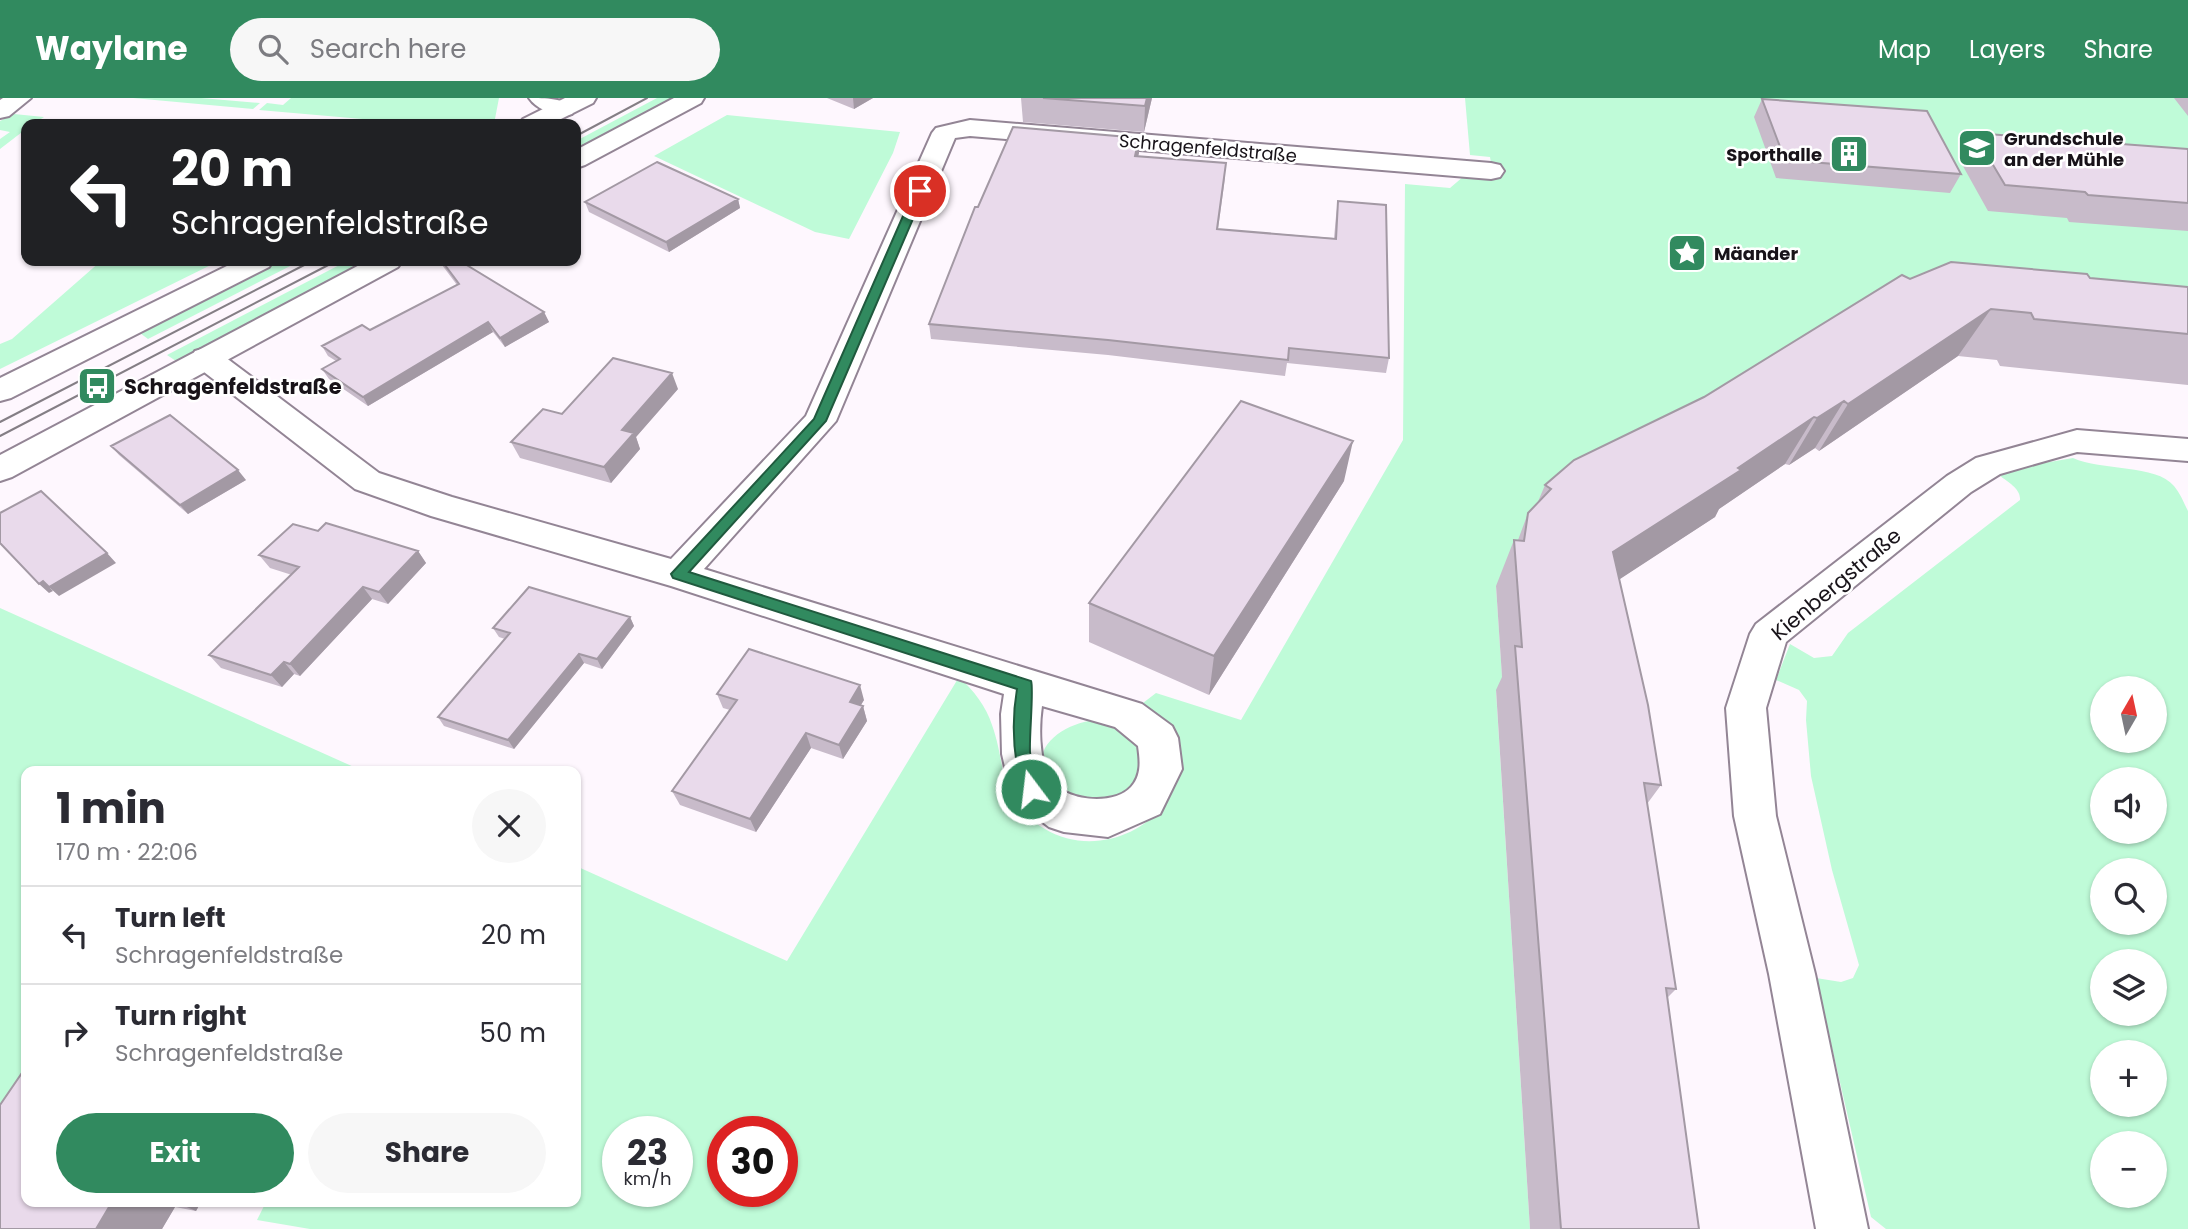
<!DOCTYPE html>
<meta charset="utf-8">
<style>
body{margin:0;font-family:Poppins,sans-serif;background:#f7f7f7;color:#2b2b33;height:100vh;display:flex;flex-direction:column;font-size:26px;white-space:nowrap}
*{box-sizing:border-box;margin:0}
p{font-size:23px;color:#7c7c81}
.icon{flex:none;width:38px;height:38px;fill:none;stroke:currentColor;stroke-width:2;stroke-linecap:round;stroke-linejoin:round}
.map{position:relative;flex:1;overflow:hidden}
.side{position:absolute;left:21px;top:668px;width:560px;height:441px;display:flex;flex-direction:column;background:#fff;border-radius:14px;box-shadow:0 2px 5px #0004}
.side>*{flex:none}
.banner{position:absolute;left:21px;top:21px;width:560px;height:147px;border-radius:14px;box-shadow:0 2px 5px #0004;background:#202124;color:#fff;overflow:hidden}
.needle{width:46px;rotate:9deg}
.fabs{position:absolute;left:2090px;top:578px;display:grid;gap:14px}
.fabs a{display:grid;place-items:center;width:77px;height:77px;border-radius:50%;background:#fff;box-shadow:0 2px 5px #0004;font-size:35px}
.speed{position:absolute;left:602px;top:1018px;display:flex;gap:14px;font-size:35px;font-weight:700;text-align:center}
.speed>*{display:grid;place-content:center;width:91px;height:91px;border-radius:50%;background:#fff;box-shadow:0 2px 5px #0004;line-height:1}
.speed small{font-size:18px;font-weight:400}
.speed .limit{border:10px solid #d22;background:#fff;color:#111}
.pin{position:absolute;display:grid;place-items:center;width:60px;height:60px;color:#fff;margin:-30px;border:4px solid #fff;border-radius:50%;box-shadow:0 2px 7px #0007}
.me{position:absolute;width:77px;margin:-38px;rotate:345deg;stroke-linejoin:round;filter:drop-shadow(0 0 5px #0008)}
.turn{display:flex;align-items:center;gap:24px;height:147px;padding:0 35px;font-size:32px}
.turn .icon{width:91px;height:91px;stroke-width:2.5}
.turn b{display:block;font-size:49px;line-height:60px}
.round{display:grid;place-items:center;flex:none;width:74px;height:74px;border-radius:37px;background:#f7f7f7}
.head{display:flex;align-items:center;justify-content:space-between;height:119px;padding:0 35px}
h1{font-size:42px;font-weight:700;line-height:52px}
.button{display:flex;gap:14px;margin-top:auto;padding:14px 35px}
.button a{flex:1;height:80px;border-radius:42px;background:#318a5f;color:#fff;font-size:28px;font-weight:700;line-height:80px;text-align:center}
.button a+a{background:#f7f7f7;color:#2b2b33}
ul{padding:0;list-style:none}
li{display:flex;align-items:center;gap:21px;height:98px;padding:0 35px;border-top:2px solid #e1e1e2}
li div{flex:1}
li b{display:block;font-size:26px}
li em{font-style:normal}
header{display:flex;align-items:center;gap:42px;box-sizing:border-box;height:98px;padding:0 35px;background:#318a5f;color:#fff}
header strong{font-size:33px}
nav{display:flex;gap:38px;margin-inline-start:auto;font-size:24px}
.search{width:490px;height:63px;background:#f7f7f7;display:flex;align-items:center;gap:18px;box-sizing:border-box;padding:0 24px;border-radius:38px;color:#7c7c81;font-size:26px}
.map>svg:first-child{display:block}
.green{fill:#bffbd8;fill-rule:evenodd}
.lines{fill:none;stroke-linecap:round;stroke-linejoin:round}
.street-casing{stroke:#938595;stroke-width:4}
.secondary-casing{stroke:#938595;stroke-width:4}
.street{fill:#fff;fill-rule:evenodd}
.secondary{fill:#fff;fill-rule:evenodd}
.tram{stroke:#847e85;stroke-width:2}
.wall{fill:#c8bbca}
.shaded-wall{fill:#a399a4}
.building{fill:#e9daeb;stroke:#a399a4;stroke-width:2}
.route{fill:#318a5f;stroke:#205a3e;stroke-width:2}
.labels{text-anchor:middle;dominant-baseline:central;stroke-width:5;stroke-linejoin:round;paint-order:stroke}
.far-poi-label{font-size:18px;font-weight:bold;fill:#181319;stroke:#fff;text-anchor:start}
.far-street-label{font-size:18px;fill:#181319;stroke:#fff}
.poi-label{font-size:21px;font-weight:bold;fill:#181319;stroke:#fff;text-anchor:start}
.street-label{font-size:21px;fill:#181319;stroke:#fff}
</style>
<header>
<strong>Waylane</strong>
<div class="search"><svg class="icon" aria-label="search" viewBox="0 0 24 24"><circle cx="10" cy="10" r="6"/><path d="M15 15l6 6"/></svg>Search here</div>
<nav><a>Map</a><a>Layers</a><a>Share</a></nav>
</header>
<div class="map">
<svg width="2188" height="1131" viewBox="0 0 2188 1131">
<rect width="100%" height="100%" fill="#fef7fe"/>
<path class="green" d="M133,0H201L260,5L253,11Z
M291,0H499L494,26H420L259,12L267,5L283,7Z
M657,0H673L576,51V43Z
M1465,0H2188V239L1938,213L1496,488L1503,593H1496L1530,1131H310L257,1122L266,1104H576V768L787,863L959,579C974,593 986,608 992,627C1008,672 996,702 1045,731C1085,755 1136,742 1164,707C1173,695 1181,678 1178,663C1173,640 1159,621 1143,605L1156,595L1241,622L1403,342L1405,86L1450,90L1464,78L1493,77L1490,59L1470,57ZM618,1034H677V1094H618ZM723,1034H782V1094H723Z
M14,16L44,19L33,26H26V31L0,51V41L10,34L0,32V23Z
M727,17L900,34L893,55L849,141L815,134L654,58Z
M101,163H219L0,271V246L12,241Z
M281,163H300L148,241L140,235Z
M347,163H365L176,263L167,257Z
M2073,360C2101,373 2156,366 2174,388C2180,395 2184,405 2188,413V1131H1886L1871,1119L1816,880L1841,884L1853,880L1859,867L1832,772L1811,678L1806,622L1807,603L1799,592L1776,582L1790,546L1814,560L1832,558L1848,535L2020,402C2021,391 2008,384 2000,378L2021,369ZM2102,590H2154V642H2102ZM2102,681H2154V733H2102ZM2102,772H2154V824H2102ZM2102,863H2154V915H2102ZM2102,954H2154V1006H2102ZM2102,1045H2154V1097H2102Z
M0,510L365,674H26V995L0,1034Z
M1097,622C1113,626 1138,636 1142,655C1144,663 1140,675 1138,684L1114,703L1065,699C1059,692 1051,685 1046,678C1028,645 1072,623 1097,622Z"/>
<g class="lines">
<g class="street-casing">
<path id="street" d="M3,0H31L9,18L0,20V2Z
M529,0C545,0 565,0 575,11L572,16C558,20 537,12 529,0Z
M970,22L1491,65L1500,67L1504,73L1500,79L1491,81L970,38L955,40L836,323L704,471L1142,606L1172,628L1178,640L1182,671L1160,716L1108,739L1064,734L1049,729L1016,704L1010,691L1002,656L1001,616L1004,596L671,488L431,418L355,391L195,267L191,260L195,253L206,250L217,253L379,375L452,399L671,461L806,318L932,35L936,30ZM1042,608L1115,629L1138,648C1140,662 1142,677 1131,689C1113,709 1060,703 1048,678C1039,658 1039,629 1042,608Z
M2077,332L2188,341V363L2077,354L2000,376L1971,394L1786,544L1766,610L1776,718L1815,876L1868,1131H1816L1769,876L1734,718L1726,610L1750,536L1756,526L1947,378L1976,360Z"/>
</g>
<g class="secondary-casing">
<path id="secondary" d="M565,0H596L593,5L551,26H519L523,21Z
M674,0H704L701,5L585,67L576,70V52Z
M237,163H273L269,169L11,300L0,303V280Z
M367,163H402L398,169L12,379L0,383V357Z"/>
</g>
<use href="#street" class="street"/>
<use href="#secondary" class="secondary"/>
<path class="tram" d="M576,38L647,0
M0,324L312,163
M0,338L336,163"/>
</g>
<path class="wall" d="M827,0H873L854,11Z
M1021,0H1152L1144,34L1023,24Z
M2174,0H2188V18Z
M1762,1L1961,76L1950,95L1776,80L1754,19Z
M1974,35L2188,51V133L2069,124L2067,120L1988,113L1959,61Z
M1139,55L1138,58L1225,80L1218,131L1334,140L1336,118L1338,103L1389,260L1386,275L1287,265L1285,278L1108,257L931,241L929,226L978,109Z
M738,101L740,110L669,154L589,114L585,104Z
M439,163H460L544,214L549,224L505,249L493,234L368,308L329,281L322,271L336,263L328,258L322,248L370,232L457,187Z
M2090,180L2188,189V287L2000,268L1997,262L1958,258L1819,353L1815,350L1789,367L1785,366L1719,411L1715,419L1619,481L1661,687L1647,706L1676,891L1667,900L1699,1131H1530L1496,592L1502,579L1496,488L1514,442H1518L1528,415L1537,406L1545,387L1704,299L1910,181Z
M678,291L636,339L640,351L611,385L520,360L511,344L562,316Z
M111,348L246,382L188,416L119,357Z
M1344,383L1209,597L1089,544V505Z
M318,433L418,453L426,465L388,506L372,501L300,578L294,576L282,589L221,570L209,557L292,477L270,470L259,457Z
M630,519L634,528L602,571L584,565L514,651L444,628L438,619L505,541L499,539L493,530Z
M717,596L864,602L861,607L863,608L867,623L843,661L811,650L756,734L680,707L672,693L730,612L723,610Z
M26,1104H201L196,1113L175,1109L162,1131H0Z"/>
<path class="shaded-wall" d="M853,0H873L854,11Z
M1147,0H1152L1144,34L1145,8Z
M1139,40V55L1134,73L1135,58Z
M738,101L740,110L669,154L666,144Z
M1991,211L1958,258L1819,353L1848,306Z
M544,214L549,224L505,249L500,240Z
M488,224L493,234L368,308L363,299Z
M672,275L678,291L636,339L640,351L611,385L604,369L622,332Z
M1844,303L1815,350L1789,367L1817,320Z
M1814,319L1785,366L1719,411L1715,419L1591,500L1613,454Z
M1353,343L1344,383L1209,597L1214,558Z
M238,372L246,382L188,416L180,407Z
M418,453L426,465L388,506L379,494Z
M107,455L116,465L59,498L49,489Z
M43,483L53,493L49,495L39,486Z
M363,489L372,501L300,578L290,566Z
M630,519L634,528L602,571L597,561Z
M579,556L584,565L514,651L508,642Z
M284,564L294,576L282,589L271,577Z
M860,587L864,602L853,619L850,604Z
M863,608L867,623L843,661L839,647Z
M806,635L811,650L756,734L750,721Z
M112,1104H162L175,1109L162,1131H96Z
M175,1104H201L196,1113Z"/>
<path class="building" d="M1043,0H1147L1145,8Z
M1762,1L1927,13L1961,76L1785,62Z
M1013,29L1139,40L1135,58L1226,65L1217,131L1336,141L1338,103L1386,107L1389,260L1289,250L1288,262L1108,242L929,226L975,109H978Z
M1974,35L2188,51V105L2088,97L2085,94L2005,87Z
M657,64L738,101L666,144L585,104Z
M442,163H460L544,214L500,240L488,224L363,299L322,271L340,261L322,248L362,227L370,232L459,186Z
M1951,164L2087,176L2090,180L2188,189V236L2034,221L2031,215L1991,211L1848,306L1844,303L1817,320L1814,319L1738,370L1741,372L1613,454L1648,607L1661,687L1644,685L1676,891L1666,890L1699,1131H1561L1515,548L1522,549L1514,442L1524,443L1528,415L1551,391L1545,387L1574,362L1704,299L1902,177L1910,181Z
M613,260L672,275L622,332L634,335L604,369L511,344L543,311L562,316Z
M1241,303L1353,343L1214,558L1089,505Z
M170,317L238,372L180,407L111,348Z
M41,393L107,455L49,489L43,483L39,486L0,445V415Z
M326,425L418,453L379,494L363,489L290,566L284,564L271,577L209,557L299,469L259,457L293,426L318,433Z
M529,489L630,519L597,561L579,556L508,642L438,619L510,535L493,530Z
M749,551L860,587L850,604L863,608L839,647L806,635L750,721L672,693L737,602L717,596Z
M26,969V1104H112L96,1131H0V1007Z"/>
<path class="route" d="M920,90L925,93L826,323L689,474L1031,583C1034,590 1029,639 1030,654C1031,666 1036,679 1040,691L1037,696L1031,699L1025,696L1022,691C1013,657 1011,626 1017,591L673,480L671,476L814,321L914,93Z"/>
<defs>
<g id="school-square" transform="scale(2.0125)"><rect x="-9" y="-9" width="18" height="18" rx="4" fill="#318a5f" stroke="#fff"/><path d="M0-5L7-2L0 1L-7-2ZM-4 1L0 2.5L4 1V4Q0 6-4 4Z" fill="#fff"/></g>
<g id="building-square" transform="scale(2.0125)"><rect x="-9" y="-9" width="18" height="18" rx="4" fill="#318a5f" stroke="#fff"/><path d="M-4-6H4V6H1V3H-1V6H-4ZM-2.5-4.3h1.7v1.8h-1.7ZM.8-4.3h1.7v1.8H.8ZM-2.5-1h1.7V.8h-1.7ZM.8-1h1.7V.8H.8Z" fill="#fff"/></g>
<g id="sight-square" transform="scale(2.0125)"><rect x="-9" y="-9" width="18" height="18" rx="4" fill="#318a5f" stroke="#fff"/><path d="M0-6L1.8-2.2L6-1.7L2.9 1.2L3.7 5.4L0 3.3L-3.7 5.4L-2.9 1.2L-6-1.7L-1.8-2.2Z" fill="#fff"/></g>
<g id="bus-square" transform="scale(2.0125)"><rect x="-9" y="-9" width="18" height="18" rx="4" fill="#318a5f" stroke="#fff"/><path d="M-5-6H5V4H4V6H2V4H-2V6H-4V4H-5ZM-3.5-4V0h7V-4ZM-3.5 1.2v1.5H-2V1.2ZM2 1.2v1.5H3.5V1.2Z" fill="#fff"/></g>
</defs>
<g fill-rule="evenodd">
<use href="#school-square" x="1977" y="50"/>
<use href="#building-square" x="1849" y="56"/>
<use href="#sight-square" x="1687" y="155"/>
<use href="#bus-square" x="97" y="288"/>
</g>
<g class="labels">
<g class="far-poi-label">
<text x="2004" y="40">Grundschule<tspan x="2004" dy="21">an der Mühle</tspan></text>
<text x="1822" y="56" text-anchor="end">Sporthalle</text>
<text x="1714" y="155">Mäander</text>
</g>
<g class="far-street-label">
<text transform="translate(1208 50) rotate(5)">Schragenfeldstraße</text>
</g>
<g class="poi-label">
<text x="124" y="288">Schragenfeldstraße</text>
</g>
<g class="street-label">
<text transform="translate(1836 486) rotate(-40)">Kienbergstraße</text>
</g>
</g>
</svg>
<div class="fabs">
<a><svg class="needle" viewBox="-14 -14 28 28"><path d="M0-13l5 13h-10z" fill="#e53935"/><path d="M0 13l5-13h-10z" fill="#7c7c81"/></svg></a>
<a><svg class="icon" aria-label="sound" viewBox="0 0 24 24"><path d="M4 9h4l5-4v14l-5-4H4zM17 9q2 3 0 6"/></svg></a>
<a><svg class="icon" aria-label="search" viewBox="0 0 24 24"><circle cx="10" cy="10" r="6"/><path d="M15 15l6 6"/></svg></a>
<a><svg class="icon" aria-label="layers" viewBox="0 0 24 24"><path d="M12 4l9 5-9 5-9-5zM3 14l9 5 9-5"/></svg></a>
<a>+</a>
<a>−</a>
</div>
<div class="speed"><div>23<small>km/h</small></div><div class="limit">30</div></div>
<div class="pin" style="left:920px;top:93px;background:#d93025"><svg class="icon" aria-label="arrive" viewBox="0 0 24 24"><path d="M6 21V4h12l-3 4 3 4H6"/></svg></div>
<svg class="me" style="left:1031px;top:691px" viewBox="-20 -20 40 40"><circle r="17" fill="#318a5f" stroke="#fff" stroke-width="3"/><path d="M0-11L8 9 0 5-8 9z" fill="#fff"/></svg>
<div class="banner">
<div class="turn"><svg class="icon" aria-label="left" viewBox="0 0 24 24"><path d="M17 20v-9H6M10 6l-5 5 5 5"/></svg><div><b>20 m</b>Schragenfeldstraße</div></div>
</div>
<section class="side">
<div class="head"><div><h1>1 min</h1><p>170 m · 22:06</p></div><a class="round"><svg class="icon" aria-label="close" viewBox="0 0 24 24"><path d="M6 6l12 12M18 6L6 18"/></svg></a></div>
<ul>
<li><svg class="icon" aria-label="left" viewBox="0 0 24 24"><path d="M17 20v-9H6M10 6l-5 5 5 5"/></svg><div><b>Turn left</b><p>Schragenfeldstraße</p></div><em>20 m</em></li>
<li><svg class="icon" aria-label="right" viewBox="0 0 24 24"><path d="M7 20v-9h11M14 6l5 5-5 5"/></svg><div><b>Turn right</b><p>Schragenfeldstraße</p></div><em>50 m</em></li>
</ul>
<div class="button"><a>Exit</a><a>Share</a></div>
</section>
</div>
